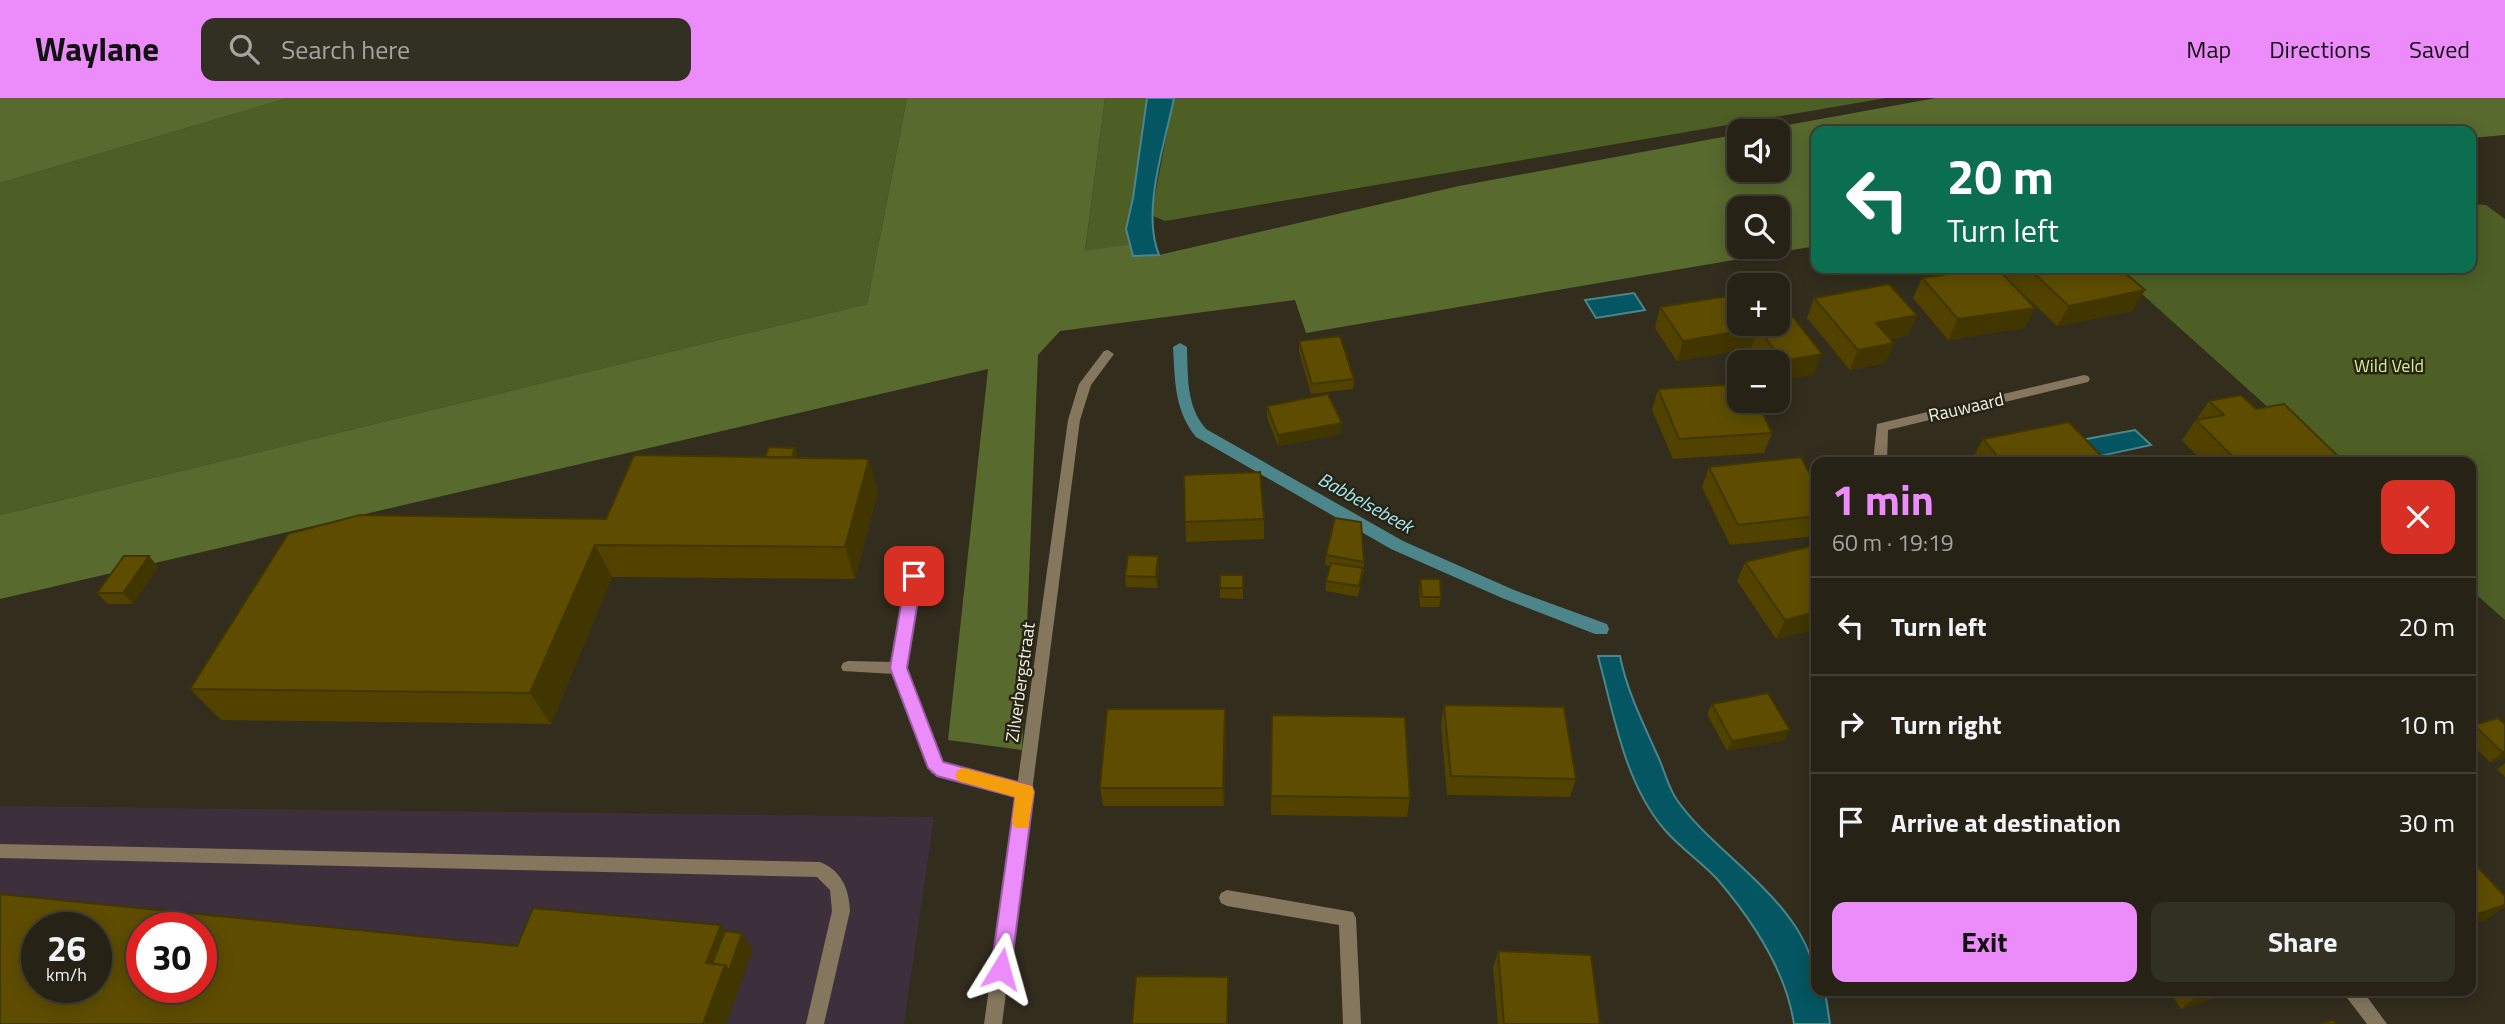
<!DOCTYPE html>
<meta charset="utf-8">
<style>
body{margin:0;font-family:"Titillium Web",sans-serif;background:#322f23;color:#f1f3f6;height:100vh;display:flex;flex-direction:column;font-size:26px;white-space:nowrap}
*{box-sizing:border-box;margin:0}
p{font-size:23px;color:#a4a4a1}
.icon{flex:none;width:38px;height:38px;fill:none;stroke:currentColor;stroke-width:2;stroke-linecap:round;stroke-linejoin:round}
.map{position:relative;flex:1;overflow:hidden}
.panel{position:absolute;left:1811px;top:359px;width:665px;height:539px;display:flex;flex-direction:column;background:#262216;border-radius:14px;box-shadow:0 4px 18px #0003,0 0 0 2px #423f35}
.panel>*{flex:none}
.guide{position:absolute;left:1811px;top:28px;width:665px;height:147px;border-radius:14px;box-shadow:0 4px 18px #0003,0 0 0 2px #423f35;background:#0b6e4f;color:#fff;overflow:hidden}
.fabs{position:absolute;left:1727px;top:21px;display:grid;gap:14px}
.fabs a{display:grid;place-items:center;width:63px;height:63px;border-radius:14px;background:#262216;box-shadow:0 4px 18px #0003,0 0 0 2px #423f35;font-size:35px}
.speed{position:absolute;left:21px;top:814px;display:flex;gap:14px;font-size:35px;font-weight:700;text-align:center}
.speed>*{display:grid;place-content:center;width:91px;height:91px;border-radius:50%;background:#262216;box-shadow:0 4px 18px #0003,0 0 0 2px #423f35;line-height:1}
.speed small{font-size:18px;font-weight:400}
.speed .limit{border:10px solid #d22;background:#fff;color:#111}
.pin{position:absolute;display:grid;place-items:center;width:60px;height:60px;color:#fff;margin:-30px;border-radius:14px;box-shadow:0 4px 10px #0006}
.me{position:absolute;width:77px;margin:-38px;rotate:8deg;stroke-linejoin:round;filter:drop-shadow(0 0 5px #0008)}
.turn{display:flex;align-items:center;gap:24px;height:147px;padding:0 21px;font-size:32px}
.turn .icon{width:91px;height:91px;stroke-width:2.5}
.turn b{display:block;font-size:49px;line-height:60px}
.round{display:grid;place-items:center;flex:none;width:74px;height:74px;border-radius:14px;background:#322f23}
.headline{display:flex;align-items:center;justify-content:space-between;height:119px;padding:0 21px}
h1{font-size:42px;font-weight:700;line-height:52px;color:#ec8cfa}
.cta{display:flex;gap:14px;margin-top:auto;padding:14px 21px}
.cta a{flex:1;height:80px;border-radius:14px;background:#ec8cfa;color:#111;font-size:28px;font-weight:700;line-height:80px;text-align:center}
.cta a+a{background:#322f23;color:#f1f3f6}
ul{padding:0;list-style:none}
li{display:flex;align-items:center;gap:21px;height:98px;padding:0 21px;border-top:2px solid #423f35}
li div{flex:1}
li b{display:block;font-size:26px}
li em{font-style:normal}
header{display:flex;align-items:center;gap:42px;box-sizing:border-box;height:98px;padding:0 35px;background:#ec8cfa;color:#111}
header strong{font-size:33px}
nav{display:flex;gap:38px;margin-inline-start:auto;font-size:24px}
.search{width:490px;height:63px;background:#322f23;display:flex;align-items:center;gap:18px;box-sizing:border-box;padding:0 24px;border-radius:14px;color:#a4a4a1;font-size:26px}
.map>svg:first-child{display:block}
.industrial{fill:#3e2f3c;fill-rule:evenodd}
.green{fill:#4e5f25}
.forest{fill:#586a2e;fill-rule:evenodd}
.water{fill:#045662;stroke:#4c858a;stroke-width:2}
.lines{fill:none;stroke-linecap:round;stroke-linejoin:round}
.stream{fill:#4c858a;fill-rule:evenodd}
.lane{fill:#85775e;fill-rule:evenodd}
.street{fill:#85775e;fill-rule:evenodd}
.wall{fill:#514200}
.shaded-wall{fill:#423600}
.building{fill:#5e4d00;stroke:#423600;stroke-width:2;fill-rule:evenodd}
.route{fill:#ec8cfa;stroke:#995ba2;stroke-width:2}
.slow{fill:#f59e0b}
.labels{text-anchor:middle;dominant-baseline:central;stroke-width:5;stroke-linejoin:round;paint-order:stroke}
.park-label{font-size:18px;fill:#d1ee94;stroke:#282413}
.street-label{font-size:18px;fill:#f4f2e7;stroke:#282413}
.water-label{font-size:19px;font-style:italic;fill:#a4e9f7;stroke:#282413}
</style>
<header>
<strong>Waylane</strong>
<div class="search"><svg class="icon" aria-label="search" viewBox="0 0 24 24"><circle cx="10" cy="10" r="6"/><path d="M15 15l6 6"/></svg>Search here</div>
<nav><a>Map</a><a>Directions</a><a>Saved</a></nav>
</header>
<div class="map">
<svg width="2505" height="926" viewBox="0 0 2505 926">
<rect width="100%" height="100%" fill="#322d1d"/>
<path class="industrial" d="M0,708L934,719L904,926H0ZM37,830H96V889H37ZM142,830H201V889H142Z"/>
<path class="green" d="M288,0H907L867,206L0,417V85Z
M1105,0H1147L1133,100L1126,131L1130,146L1085,154Z
M1174,0H1886L1165,123L1151,117Z
M2471,106L2486,107L2505,121V522L2471,492V364H2329L2113,170H2471Z"/>
<path class="forest" d="M0,0H288L0,85Z
M907,0H1105L1085,153L1130,146L1134,158L1159,157L1459,88L1739,36L1740,72H1778V33H1755L1936,0H2505V37L2471,40V33H1816V148L1306,235L1295,202L1060,233L1038,257L1022,652L948,642L988,271L0,501V417L867,206ZM1740,110H1778V149H1740Z"/>
<path class="water" d="M1147,0H1174C1165,46 1141,113 1159,157L1133,158L1126,131L1133,100Z
M1634,195L1645,212L1596,220L1585,202Z
M2135,332L2151,347L2096,359L2081,342Z
M1598,558H1620C1627,594 1645,629 1660,663C1665,675 1669,691 1677,702C1719,762 1816,810 1816,892L1825,893L1830,926H1794C1786,873 1753,823 1718,782C1702,764 1680,750 1664,731C1624,684 1614,616 1598,558Z"/>
<g class="lines">
<path class="stream" d="M1180,245L1187,249C1188,278 1186,308 1206,331L1403,443L1514,492L1607,526L1609,531L1607,536H1595L1502,500L1391,451L1196,339C1174,312 1175,282 1173,249Z"/>
<path class="lane" d="M914,474L919,475L921,479L906,570L943,665L1031,689L1033,694L1031,699L1025,701L931,675L894,576L843,573L841,569L843,565L848,563L893,564L907,479L909,475Z
M0,746L820,764C842,773 849,791 850,813L824,926H806L832,813L830,792L817,779L0,760Z"/>
<path class="street" d="M1108,252L1114,256L1091,287L1080,322L1002,926H984L1068,322L1079,286L1104,253Z
M2084,277L2088,278L2090,281L2088,284L1888,332L1887,364H1873L1877,326Z
M1227,792L1353,814L1356,820L1361,926H1343L1339,827L1227,808L1221,805L1219,800L1221,795Z
M2341,892H2362L2387,926H2367Z"/>
</g>
<path class="wall" d="M1967,170H2000L2005,174L2007,170H2119L2145,192L2132,213L2057,228L2005,178L2035,210L2024,230L1948,242L1913,200L1922,180L1969,172Z
M1814,200L1917,217L1908,237L1890,241L1894,245L1885,265L1850,272L1807,220Z
M1660,209L1778,226L1814,276L1778,283V264H1761L1751,250L1677,263L1655,230Z
M1299,243L1354,281L1353,291L1311,296L1299,253Z
M1658,291L1772,335L1764,355L1673,361L1652,312Z
M2209,303L2256,311L2344,364H2203L2182,342Z
M1267,308L1342,325L1341,336L1278,348L1267,319Z
M1983,341L2107,364H1974L1972,361Z
M795,350L798,359L878,394L855,481L612,479L551,626L221,622L190,591L765,359Z
M1709,369L1816,418V438L1730,447L1702,389Z
M1184,377L1264,421V441L1186,444Z
M1326,457L1364,464V474H1363L1358,499L1326,493V483L1330,468L1325,467Z
M149,458L158,469L133,506H108L97,495Z
M1745,464L1816,531L1776,541L1737,483Z
M1159,468L1157,490L1126,489L1125,478Z
M1243,477V501L1220,500V490Z
M1420,481L1441,499L1439,509H1420L1419,491Z
M1712,606L1785,642L1727,653L1707,616Z
M1444,607L1576,681L1570,699L1447,697L1441,626Z
M1272,617L1410,700L1407,719L1271,717Z
M2505,626V660L2490,664L2471,646V630L2474,627Z
M1226,630L1224,708H1103L1100,690Z
M2505,665V679L2497,671Z
M1498,853L1600,926H1498L1493,870Z
M2168,892H2241L2181,911Z"/>
<path class="shaded-wall" d="M1853,170H1862L1861,172L1851,174Z
M2145,192L2132,213L2057,228L2069,208Z
M2035,210L2024,230L1948,242L1958,221Z
M1917,217L1908,237L1867,245L1876,225Z
M1758,230L1751,250L1677,263L1683,243Z
M1894,245L1885,265L1850,272L1858,252Z
M1822,256L1814,276L1778,283V277L1783,263Z
M1342,325L1341,336L1278,348V337Z
M795,350L799,360L785,380Z
M869,361L878,394L855,481L845,449Z
M595,447L612,479L551,626L530,595Z
M149,458L158,469L133,506L123,495Z
M1158,458L1159,468L1157,490L1156,479Z
M1816,514V531L1776,541L1785,522Z
M1225,611L1226,630L1224,708L1223,690Z
M1790,632L1785,642L1727,653L1732,643Z
M2502,654H2505V660L2490,664Z
M2505,807V809L2486,822L2471,827V818Z
M721,827L735,850L742,835L753,852L726,926H703L706,865Z
M1228,879V926H1227Z
M2208,892H2241L2181,911L2201,895Z"/>
<path class="building" d="M1988,170H1997L2035,210L1958,221L1922,180Z
M1997,170H2000L2006,175L2003,176Z
M2028,170H2119L2145,192L2069,208Z
M1889,186L1917,217L1876,225L1894,245L1858,252L1814,200Z
M1740,196V226H1778V200L1822,256L1783,263L1758,230L1683,243L1660,209Z
M1340,238L1354,281L1312,286L1299,243Z
M1740,286V303H1757L1772,335L1679,341L1658,291Z
M1328,296L1342,325L1278,337L1267,308Z
M2241,297L2256,311L2284,306L2344,364H2238L2196,322L2224,317L2209,303Z
M2069,324L2107,364H2002L1983,341Z
M769,349L795,350L792,359H765Z
M634,357L869,361L845,449L595,447L530,595L190,591L288,436L360,417L606,421Z
M1801,359L1816,388V418L1738,427L1709,369Z
M1260,374L1264,421L1185,424L1184,377Z
M1335,420L1361,424L1364,464L1326,457Z
M1816,447V514L1785,522L1745,464Z
M1128,457L1158,458L1156,479L1125,478Z
M124,458H149L123,495H97Z
M1331,465L1363,470L1359,488L1326,483Z
M1220,477H1243V490H1220Z
M1420,481H1440L1441,499H1422Z
M1768,595L1790,632L1732,643L1712,606Z
M1444,607L1564,609L1576,681L1451,678Z
M1107,611H1225L1223,690H1100Z
M1272,617L1405,619L1410,700L1271,698Z
M2498,620L2505,626V654H2502L2474,627Z
M2471,762L2505,798V807L2471,818Z
M0,796L517,848L533,810L721,827L706,865L725,867L703,926H0ZM37,830H96V889H37ZM142,830H201V889H142Z
M725,833L742,835L729,873L725,867L712,866Z
M1498,853L1591,857L1600,926H1504Z
M1136,878L1228,879L1227,926H1132Z
M2333,922L2336,926H2320Z"/>
<path class="route" d="M914,472L922,478L907,570L943,664L1025,686L1032,688L1034,694L1011,871L1008,878L1001,880L994,878L991,871L1015,699L937,678L928,670L890,570L906,478Z"/>
<path class="slow" d="M964,670L1032,688L1034,694L1028,730H1015L1012,724L1015,699L958,683L955,677L958,672Z"/>
<g class="labels">
<g class="park-label">
<text x="2389" y="267">Wild Veld</text>
</g>
<g class="street-label">
<text transform="translate(1966 309) rotate(-13)">Rauwaard</text>
<text transform="translate(1020 584) rotate(-82)">Zilverbergstraat</text>
</g>
<g class="water-label">
<text transform="translate(1366 404) rotate(29)">Babbelsebeek</text>
</g>
</g>
</svg>
<div class="fabs">
<a><svg class="icon" aria-label="sound" viewBox="0 0 24 24"><path d="M4 9h4l5-4v14l-5-4H4zM17 9q2 3 0 6"/></svg></a>
<a><svg class="icon" aria-label="search" viewBox="0 0 24 24"><circle cx="10" cy="10" r="6"/><path d="M15 15l6 6"/></svg></a>
<a>+</a>
<a>−</a>
</div>
<div class="speed"><div>26<small>km/h</small></div><div class="limit">30</div></div>
<div class="pin" style="left:914px;top:478px;background:#d93025"><svg class="icon" aria-label="arrive" viewBox="0 0 24 24"><path d="M6 21V4h12l-3 4 3 4H6"/></svg></div>
<svg class="me" style="left:1001px;top:871px" viewBox="-20 -20 40 40"><path d="M0-17L14 15 0 8-14 15z" fill="#ec8cfa" stroke="#fff" stroke-width="4"/></svg>
<div class="guide">
<div class="turn"><svg class="icon" aria-label="left" viewBox="0 0 24 24"><path d="M17 20v-9H6M10 6l-5 5 5 5"/></svg><div><b>20 m</b>Turn left</div></div>
</div>
<section class="panel">
<div class="headline"><div><h1>1 min</h1><p>60 m · 19:19</p></div><a class="round" style="background:#d93025;color:#fff"><svg class="icon" aria-label="close" viewBox="0 0 24 24"><path d="M6 6l12 12M18 6L6 18"/></svg></a></div>
<ul>
<li><svg class="icon" aria-label="left" viewBox="0 0 24 24"><path d="M17 20v-9H6M10 6l-5 5 5 5"/></svg><div><b>Turn left</b></div><em>20 m</em></li>
<li><svg class="icon" aria-label="right" viewBox="0 0 24 24"><path d="M7 20v-9h11M14 6l5 5-5 5"/></svg><div><b>Turn right</b></div><em>10 m</em></li>
<li><svg class="icon" aria-label="arrive" viewBox="0 0 24 24"><path d="M6 21V4h12l-3 4 3 4H6"/></svg><div><b>Arrive at destination</b></div><em>30 m</em></li>
</ul>
<div class="cta"><a>Exit</a><a>Share</a></div>
</section>
</div>
